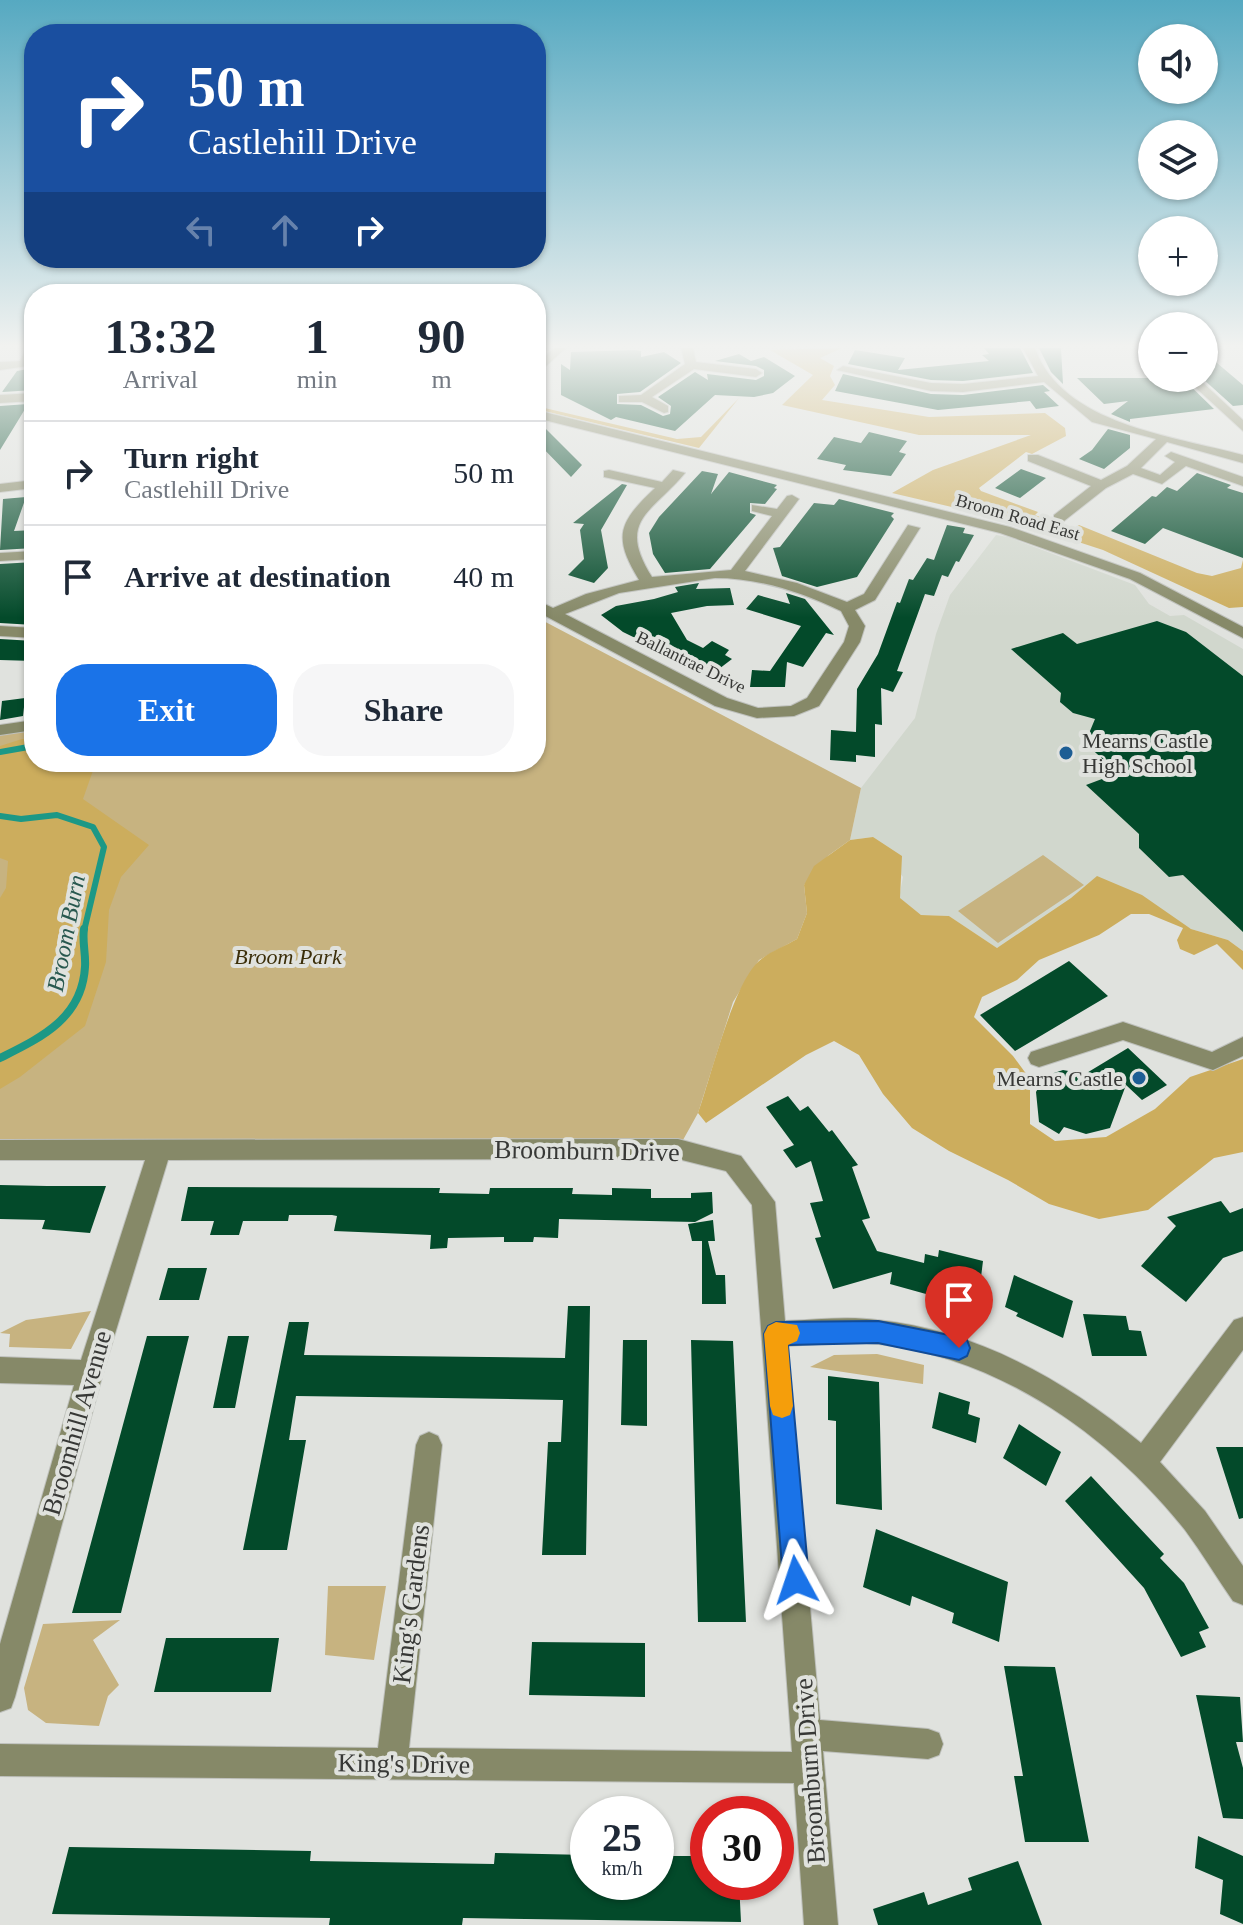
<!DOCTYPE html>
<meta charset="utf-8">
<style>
body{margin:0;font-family:Georgia,serif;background:#f6f6f7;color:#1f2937;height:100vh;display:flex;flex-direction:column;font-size:30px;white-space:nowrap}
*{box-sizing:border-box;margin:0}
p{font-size:26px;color:#747a83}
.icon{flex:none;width:44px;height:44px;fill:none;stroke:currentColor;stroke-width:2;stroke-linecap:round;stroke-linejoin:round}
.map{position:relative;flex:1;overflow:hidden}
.details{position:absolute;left:24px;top:284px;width:522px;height:488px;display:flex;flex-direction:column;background:#fff;border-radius:32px;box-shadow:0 2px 6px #0004}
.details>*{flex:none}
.banner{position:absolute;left:24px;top:24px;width:522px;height:244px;border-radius:32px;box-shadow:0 2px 6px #0004;background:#1a4fa0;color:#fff;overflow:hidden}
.tools{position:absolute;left:1138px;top:24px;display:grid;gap:16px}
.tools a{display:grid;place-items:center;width:80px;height:80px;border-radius:50%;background:#fff;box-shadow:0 2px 6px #0004;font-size:40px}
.speed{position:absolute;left:570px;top:1796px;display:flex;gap:16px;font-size:40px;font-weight:700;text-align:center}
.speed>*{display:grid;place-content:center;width:104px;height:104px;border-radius:50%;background:#fff;box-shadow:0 2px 6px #0004;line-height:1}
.speed small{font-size:20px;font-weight:400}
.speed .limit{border:12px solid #d22;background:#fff;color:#111}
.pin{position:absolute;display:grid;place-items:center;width:68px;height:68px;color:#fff;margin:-82px -34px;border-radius:50% 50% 50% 0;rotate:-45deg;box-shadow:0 0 8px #0007}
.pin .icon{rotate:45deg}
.me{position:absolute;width:88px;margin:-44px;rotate:355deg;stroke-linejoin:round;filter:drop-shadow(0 0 6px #0008)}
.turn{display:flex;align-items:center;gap:28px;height:168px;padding:0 32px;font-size:36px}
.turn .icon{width:104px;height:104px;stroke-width:2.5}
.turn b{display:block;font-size:56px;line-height:68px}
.lanes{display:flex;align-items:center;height:76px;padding:0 32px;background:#0003;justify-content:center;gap:40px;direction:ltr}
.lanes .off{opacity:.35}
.eta{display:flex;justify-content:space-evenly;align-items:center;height:136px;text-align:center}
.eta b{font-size:48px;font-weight:700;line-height:56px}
.cta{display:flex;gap:16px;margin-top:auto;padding:16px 32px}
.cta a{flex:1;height:92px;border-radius:32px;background:#1a73e8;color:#fff;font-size:32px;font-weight:700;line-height:92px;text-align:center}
.cta a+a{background:#f6f6f7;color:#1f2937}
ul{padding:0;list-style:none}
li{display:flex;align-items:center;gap:24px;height:104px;padding:0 32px;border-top:2px solid #e0e1e3}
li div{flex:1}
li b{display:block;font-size:30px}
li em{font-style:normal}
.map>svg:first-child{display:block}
.built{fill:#d1d7cd}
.green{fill:#c7b380}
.forest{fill:#ccad5d}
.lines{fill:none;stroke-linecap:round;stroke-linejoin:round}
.stream-far1{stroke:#1c9886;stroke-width:6}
.stream{stroke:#1c9886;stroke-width:8}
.building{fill:#034a2a}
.minor-casing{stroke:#bec0bc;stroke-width:2}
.minor{fill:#868968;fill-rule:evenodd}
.route{fill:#1a73e8;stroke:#114b97;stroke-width:2}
.slow{fill:#f59e0b}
.poi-dot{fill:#1d5e94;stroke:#e0e2de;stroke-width:3}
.labels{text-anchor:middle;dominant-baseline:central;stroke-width:8;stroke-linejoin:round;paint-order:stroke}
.far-street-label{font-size:18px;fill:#373836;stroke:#e0e2de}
.poi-label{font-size:22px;fill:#373836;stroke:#e0e2de;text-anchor:start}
.park-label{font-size:22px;font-style:italic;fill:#3b2e09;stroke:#e0e2de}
.water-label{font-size:24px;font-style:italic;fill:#28584f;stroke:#e0e2de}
.near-street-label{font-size:26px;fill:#373836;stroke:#e0e2de}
</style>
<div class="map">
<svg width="1243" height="1925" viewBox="0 0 1243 1925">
<rect width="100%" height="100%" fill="#e0e2de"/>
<path class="built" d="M996,535L1008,537L1135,585L1149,604L1170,616L1184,615L1243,649V951L1228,940L1191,929L1106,890L997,948L949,916L921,915L899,898L903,877L873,837L850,840L861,788L915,718L936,634L950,595Z"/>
<path class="green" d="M536,617L861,788L850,840L829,855L804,885L807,913L797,939L759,960L733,1002L698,1113L678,1149L0,1150V729L34,725V762H536Z
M1043,855L1084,885L998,943L958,911Z
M91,1311L71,1349L9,1347L10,1334L0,1333L26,1320Z
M877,1354L924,1365L923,1384L810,1367L834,1355Z
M328,1586H386L374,1660L325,1655Z
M120,1620L93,1640L119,1685L108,1696L99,1726L46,1723L28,1710L24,1688L43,1624Z"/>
<path class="forest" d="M842,348L820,358L834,366L830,376L835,385L822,400L929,417L1045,413L1065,428L1066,436L1032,454L1026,452L979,488L981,491L1038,512L1035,515L1047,520L1039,525L1074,529L1079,525L1197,573L1212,576L1241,568L1243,560V607L1229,608L1103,550L1020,523L892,493L933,470L1031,435H919L782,405L813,375L770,350Z
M739,398L699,448L536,409V406L677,439L701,437Z
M22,739H34V762H96L83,799L149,845L121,877L109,910L106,962L85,1026L20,1077L0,1089V898L6,888L8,861L0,858V746Z
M873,837L902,856L900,898L921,915L949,916L997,948L1071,898L1097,876L1142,895L1191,929L1228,940L1243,951V970L1217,944L1194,955L1180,949L1177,940L1183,928L1149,914H1131L1099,935L1039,960L1017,980L982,997L974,1017L1013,1056L1030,1079V1124L1055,1141L1106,1137L1155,1109L1190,1077L1243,1059V1152L1214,1158L1148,1210L1099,1219L1049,1204L1008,1180L949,1151L912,1128L883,1094L859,1055L834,1041L806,1055L706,1123L698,1113C711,1077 733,984 759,961C769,952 785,946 797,939L807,913L804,885L814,866L850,840Z"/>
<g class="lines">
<path class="stream-far1" d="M0,752L34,746
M0,816L21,819L57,815L93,827L104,847L84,931"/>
<path class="stream" d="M0,1058C40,1038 82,1019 85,967C86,954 82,942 84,929"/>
</g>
<path class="building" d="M984,348H1020L1033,373L963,381L931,380L848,364L855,350L905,358L898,370L989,361L982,355L989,354Z
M1039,348H1061L1063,384L1051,372Z
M635,350L641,351V357L664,352L681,363L640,392L617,394V404L641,405L663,416L670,414L671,406L658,397L695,372L708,380L707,374L756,380L764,376V370L756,366L715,361L739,354L751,361L764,357L795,376L773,393L754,397L715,395L675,431L616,417L611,420L561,395V364L570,370L571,352Z
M1204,352L1243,385V405L1233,406L1202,378Z
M32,364L34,390L2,392L17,371L28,369Z
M843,374L931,394L963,395L1043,385L1050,391L1044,392L1059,406L1036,409L1030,401L938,410L835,391Z
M1077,378H1182L1214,409L1130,419V422L1111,414L1128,401L1104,404Z
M28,404L19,419L0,450V406Z
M541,424L582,465L571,477L536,441V429Z
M1108,429L1130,435V448L1104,469L1079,459L1092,450Z
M869,432L907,441L899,452L906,454L891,476L843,470L846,465L817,459L834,437L861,443Z
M1021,469L1046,478L1020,498L995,488Z
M702,471L718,474L711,494L729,472L777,485L774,488L777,489L765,504L750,503V513L756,515L710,569L665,573L653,554L649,533L659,517Z
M1197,473L1231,485L1227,488L1243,493V558L1163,528L1145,544L1111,531L1152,496L1156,497L1167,487L1177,491Z
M622,484L627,485L601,530L608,568L594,583L568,575L584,559L580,530L584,524L573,523Z
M26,497L14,531L34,530V548L0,550L3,499Z
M839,499L894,513L891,516L894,519L857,577L817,587L782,576L773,548L780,547L814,503L834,505Z
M947,525L965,528L963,533L974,535L959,562L956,561L948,577L942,575L934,596L925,594L897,671L903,672L893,692L881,688L882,725L875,724V757L856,755V762L830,760L831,730L856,732L857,689L878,654L897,602L900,603L909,579L913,580L927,558L934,560Z
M34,562V625L0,623V564Z
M699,583L696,589L730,588L734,605L707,606L671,613L687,640L703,648L712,641L729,650L725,655L732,659L711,675L623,632L601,615L616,606L654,599L678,592L675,587Z
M786,593L805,599L834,635L826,633L803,667L787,662L785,687H750L752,670L770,671L801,626L746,609L758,595L790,604Z
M1157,621L1186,632L1243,676V932L1183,875L1169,877L1139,848V834L1086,785L1118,773L1085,743L1095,719L1073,713L1060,702L1061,693L1011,649L1063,633L1077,644Z
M0,639L34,641V661L0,660Z
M25,698L23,716L0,720L2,701Z
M1069,961L1108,996L1015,1051L980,1015Z
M1128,1048L1167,1085L1142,1100L1126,1085L1110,1128L1086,1134L1064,1127L1059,1134L1039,1122L1036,1092L1045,1076L1063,1070L1085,1074Z
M788,1096L800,1111L808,1106L829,1132L832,1130L858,1165L852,1167L870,1218L862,1220L877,1251L924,1263L925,1254L938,1257L939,1250L983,1261L978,1301L945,1292L944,1299L890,1284L892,1272L833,1289L815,1238L821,1237L810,1203L823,1201L811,1161L796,1168L783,1150L794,1145L766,1107Z
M0,1185L47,1186H106L90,1233L42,1229L45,1220L0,1219Z
M188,1187L440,1188L439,1193L489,1194L490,1188H573L572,1194L612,1195V1188L651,1189V1198H691V1193L712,1192L713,1213L695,1222L559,1219L558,1238L534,1237L533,1242H504V1237L448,1238L447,1248L430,1249L431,1235L334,1231L337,1216L332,1215H289L288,1221H243L239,1235H210L214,1221H181Z
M1221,1201L1230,1213L1243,1208V1251L1223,1258L1186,1302L1141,1266L1176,1226L1167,1217Z
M713,1220L715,1241H708L716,1275H725L726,1304H702V1241H692L688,1224Z
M168,1268H207L199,1300H159Z
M1014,1275L1073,1301L1063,1338L1016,1316L1018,1313L1005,1307Z
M568,1306H590L586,1555H542L548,1442H561L563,1400L442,1398L296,1396L289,1440H306L287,1550H243L289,1322H309L304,1355L565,1358Z
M1083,1314L1126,1316L1129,1330L1141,1331L1147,1356H1092Z
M147,1336H189L121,1613H72Z
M228,1336H249L235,1408H213Z
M623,1340H647V1426L621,1425Z
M691,1340L733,1341L746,1622H698Z
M828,1376L879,1382L882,1510L836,1504V1421L828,1420Z
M939,1392L970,1402L968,1414L980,1418L976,1443L932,1428Z
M1019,1424L1061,1452L1046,1486L1003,1458Z
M1216,1447H1243V1518L1239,1519Z
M1091,1476L1164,1554L1160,1558L1184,1583L1209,1628L1199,1632L1206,1647L1181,1657L1144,1588L1065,1501Z
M876,1529L1008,1582L999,1642L952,1623L954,1613L912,1596L910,1606L863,1587Z
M166,1638H279L271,1692H154Z
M532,1642L645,1643V1697L529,1695Z
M1004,1666L1055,1667L1089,1842H1025L1014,1776H1023Z
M1196,1695L1240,1697L1243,1742H1236L1243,1768V1819L1223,1818Z
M1198,1836L1243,1856V1924L1220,1914L1223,1880L1195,1868Z
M69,1847L311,1851L310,1861L494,1864L495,1853L588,1855V1882H656V1856H708V1882H739L741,1922L463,1918L462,1925H329L330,1918L52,1914Z
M1018,1861L1042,1925H878L873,1909L924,1892L928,1905L972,1890L968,1878Z"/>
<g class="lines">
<g class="minor-casing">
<path id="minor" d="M26,348H34L28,366L0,370V362L20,361Z
M554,348H566L536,375V365Z
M681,348H693L696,362L756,369L762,373L756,377L694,369L652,397L668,406V412L664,413L642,402H619V396L641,395L685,364Z
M1023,348H1035C1062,425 1174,436 1243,455V463L1167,442L1141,468L1160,475L1175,462L1165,456L1171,452L1243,477V486L1186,466L1162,484L1133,474L1106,488L1064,521H1054V515L1091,486L1028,461V455H1038L1101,480L1127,466L1156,439L1092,422L1044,382L963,392L931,391L837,370L843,366L931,383L963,384L1038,376Z
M1185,378H1198L1243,420V431Z
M34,393V401L0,403V395Z
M536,410L1010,527L1140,573L1243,627V638L1130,579L1000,533L536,418Z
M609,470L662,482L673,470L685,473C652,513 616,520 652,577L731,570L772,516L752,511V505L777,509L787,496L792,495L799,499L745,571L797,583L847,602L864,594L908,525L920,528L875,600L855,610L865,626L860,642L819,706L794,716L757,718L715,706L536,611V600L553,608L586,594L639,580C612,536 619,522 655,488L604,477V471ZM715,578C759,578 801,592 841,611L849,626L844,642L807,698L791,706L758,708L727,698L565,614L619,593Z
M34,480V488L0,492V484Z
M34,551V559L0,561V553Z
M0,626L34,628V638L0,636Z
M34,720V730L0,735V725Z
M1123,1022L1212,1052L1243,1037V1056L1213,1070L1123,1040L1039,1067L1031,1064L1028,1058L1031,1052Z
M678,1139L741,1156L775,1202L785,1321C816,1320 847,1316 877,1320C977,1330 1065,1380 1141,1443L1234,1320L1243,1317V1350L1160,1462L1205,1511L1243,1566V1605L1233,1601C1217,1578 1202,1553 1185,1530C1109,1435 1002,1359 879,1344C849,1341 817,1344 787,1346L820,1720L928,1729L939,1733L943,1744L939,1755L928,1759L823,1751L838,1925H804L794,1783L0,1776V1744L378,1748L416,1445L420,1436L429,1432L438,1436L442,1445L409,1748L792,1752L752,1205L726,1171L678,1159L168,1160L103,1373L15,1697L11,1708L0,1712V1644L74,1385L0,1383V1357L81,1360L145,1160H0V1140Z"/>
</g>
<use href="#minor" class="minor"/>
</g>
<linearGradient id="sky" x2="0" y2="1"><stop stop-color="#56a9c1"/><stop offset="0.56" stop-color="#f1f2f0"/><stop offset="1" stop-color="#f1f2f0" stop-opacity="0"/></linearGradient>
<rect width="1243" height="618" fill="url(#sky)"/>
<path class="route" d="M878,1321L959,1337L967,1340L970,1348L967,1356L959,1360L878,1343L788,1345L809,1580L805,1589L796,1593L787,1589L783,1580L764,1334L768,1326L776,1322Z"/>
<path class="slow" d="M776,1322L797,1325L800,1333L797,1341L788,1345L793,1406L790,1415L782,1418L773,1415L770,1406L764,1334L768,1326Z"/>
<g class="poi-dot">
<circle cx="1066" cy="753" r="8"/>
<circle cx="1139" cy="1078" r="8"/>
</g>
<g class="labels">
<g class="far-street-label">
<text transform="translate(1018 517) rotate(16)">Broom Road East</text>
<text transform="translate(691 662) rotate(26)">Ballantrae Drive</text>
</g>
<g class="poi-label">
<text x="1082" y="740">Mearns Castle<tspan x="1082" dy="25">High School</tspan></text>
<text x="1123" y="1078" text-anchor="end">Mearns Castle</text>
</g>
<g class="park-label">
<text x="288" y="956">Broom Park</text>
</g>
<g class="water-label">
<text transform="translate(66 933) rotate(-79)">Broom Burn</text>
</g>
<g class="near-street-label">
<text transform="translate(587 1151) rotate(1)">Broomburn Drive</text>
<text transform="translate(77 1423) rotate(-74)">Broomhill Avenue</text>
<text transform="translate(411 1604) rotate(-83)">King's Gardens</text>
<text transform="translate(404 1764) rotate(1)">King's Drive</text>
<text transform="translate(810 1771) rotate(-94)">Broomburn Drive</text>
</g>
</g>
</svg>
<div class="tools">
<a><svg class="icon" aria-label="sound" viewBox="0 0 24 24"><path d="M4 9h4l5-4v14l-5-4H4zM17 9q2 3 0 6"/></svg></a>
<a><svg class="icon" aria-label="layers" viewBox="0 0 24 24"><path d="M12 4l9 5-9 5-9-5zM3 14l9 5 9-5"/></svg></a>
<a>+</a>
<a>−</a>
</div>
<div class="speed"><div>25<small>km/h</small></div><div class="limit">30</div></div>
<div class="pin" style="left:959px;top:1348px;background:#d93025"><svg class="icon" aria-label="arrive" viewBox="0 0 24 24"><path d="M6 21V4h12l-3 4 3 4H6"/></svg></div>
<svg class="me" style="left:796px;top:1580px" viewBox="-20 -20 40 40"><path d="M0-17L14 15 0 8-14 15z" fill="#1a73e8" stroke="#fff" stroke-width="4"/></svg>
<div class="banner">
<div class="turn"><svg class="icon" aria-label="right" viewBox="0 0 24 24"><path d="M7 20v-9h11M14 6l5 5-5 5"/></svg><div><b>50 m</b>Castlehill Drive</div></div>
<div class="lanes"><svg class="icon off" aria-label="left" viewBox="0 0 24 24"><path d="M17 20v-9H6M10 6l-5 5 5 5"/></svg><svg class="icon off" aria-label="ahead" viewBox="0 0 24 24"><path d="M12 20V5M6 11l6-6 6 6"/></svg><svg class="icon" aria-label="right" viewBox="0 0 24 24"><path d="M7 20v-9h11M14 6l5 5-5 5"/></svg></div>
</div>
<section class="details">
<div class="eta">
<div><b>13:32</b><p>Arrival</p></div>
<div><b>1</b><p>min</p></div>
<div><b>90</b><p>m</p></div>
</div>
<ul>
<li><svg class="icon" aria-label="right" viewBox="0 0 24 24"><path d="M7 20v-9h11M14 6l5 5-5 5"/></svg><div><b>Turn right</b><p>Castlehill Drive</p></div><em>50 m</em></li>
<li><svg class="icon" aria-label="arrive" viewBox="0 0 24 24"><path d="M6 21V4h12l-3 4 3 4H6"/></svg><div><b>Arrive at destination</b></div><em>40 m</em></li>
</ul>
<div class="cta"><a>Exit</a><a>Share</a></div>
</section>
</div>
